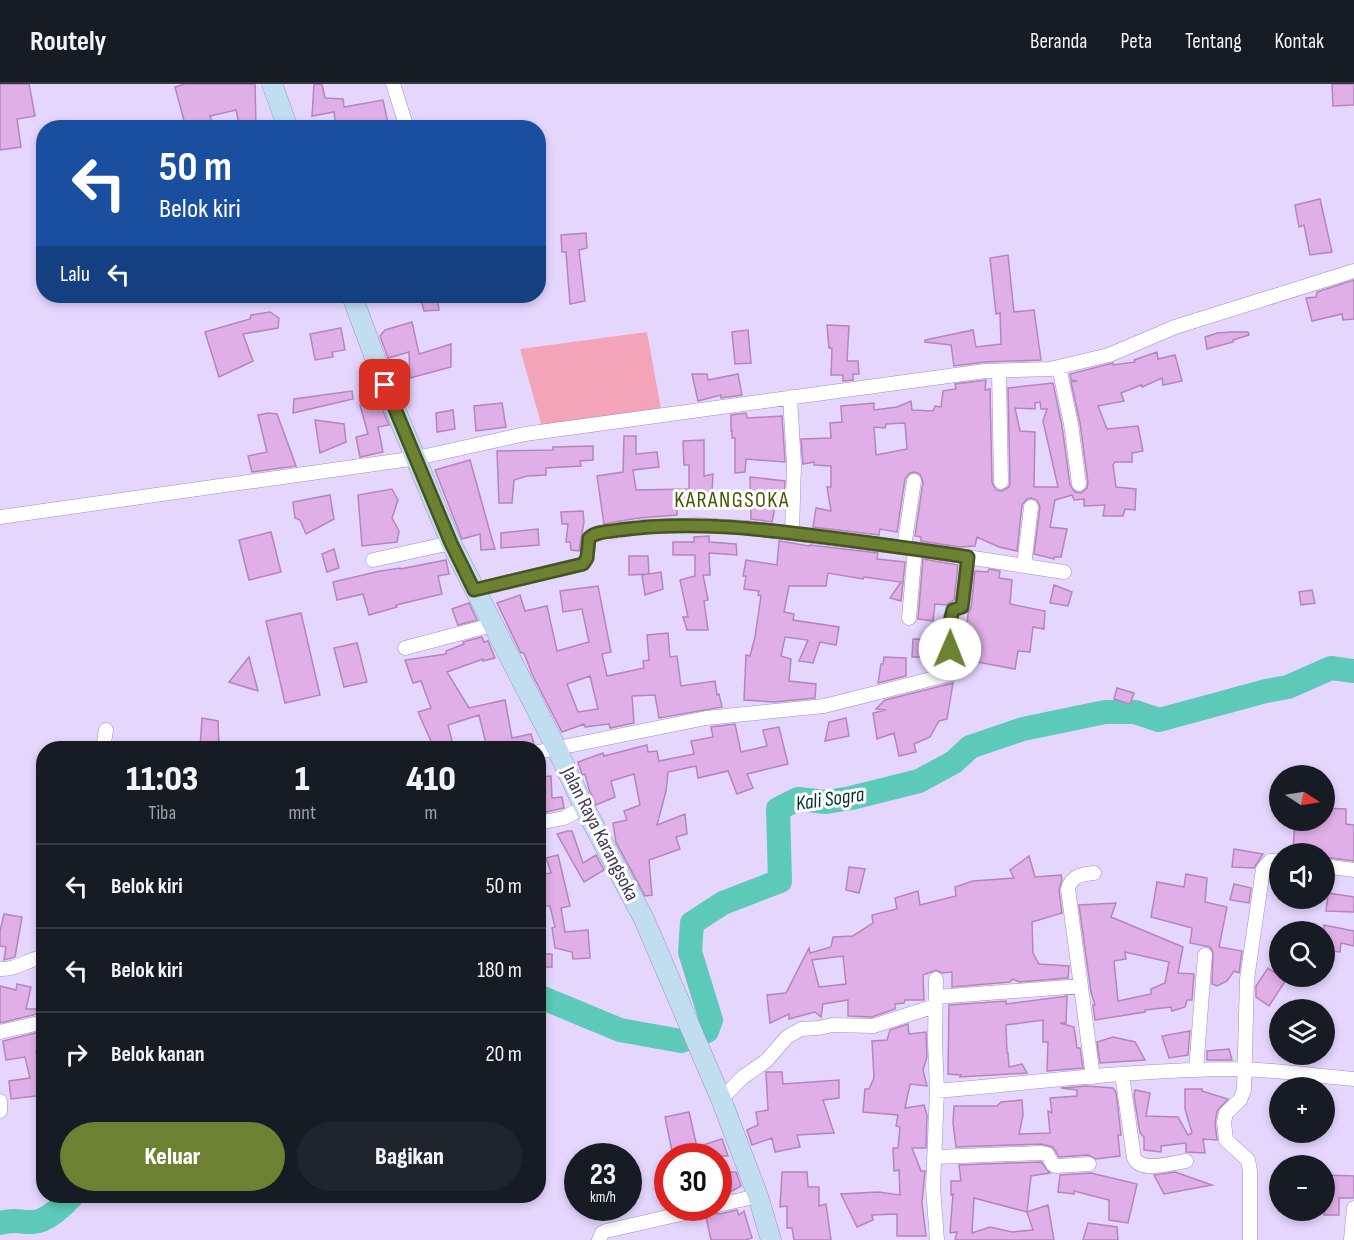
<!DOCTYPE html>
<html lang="id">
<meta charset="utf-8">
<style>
body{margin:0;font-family:"Sofia Sans Condensed",sans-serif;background:#20242c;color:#f1f3f6;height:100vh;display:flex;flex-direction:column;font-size:22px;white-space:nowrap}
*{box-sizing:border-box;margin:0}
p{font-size:20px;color:#9ea1a6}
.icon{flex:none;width:33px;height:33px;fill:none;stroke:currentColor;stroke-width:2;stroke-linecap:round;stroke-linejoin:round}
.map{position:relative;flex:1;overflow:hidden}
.details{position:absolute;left:36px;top:657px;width:510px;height:462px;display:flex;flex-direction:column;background:#171b24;border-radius:24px;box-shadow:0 3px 9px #0003}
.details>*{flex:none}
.hud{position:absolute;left:36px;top:36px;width:510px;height:183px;border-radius:24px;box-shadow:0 3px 9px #0003;background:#1a4fa0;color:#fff;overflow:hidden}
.needle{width:39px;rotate:102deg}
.fabs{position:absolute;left:1269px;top:681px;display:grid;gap:12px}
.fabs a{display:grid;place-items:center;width:66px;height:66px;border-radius:50%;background:#171b24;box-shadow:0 3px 9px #0003;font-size:30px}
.speed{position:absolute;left:564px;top:1059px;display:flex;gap:12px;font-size:30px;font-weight:700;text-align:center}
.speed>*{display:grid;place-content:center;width:78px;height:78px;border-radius:50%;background:#171b24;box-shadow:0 3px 9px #0003;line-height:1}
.speed small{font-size:15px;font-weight:400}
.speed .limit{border:9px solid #d22;background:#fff;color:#111}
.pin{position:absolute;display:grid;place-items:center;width:51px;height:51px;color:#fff;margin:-26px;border-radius:12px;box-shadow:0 3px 9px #0006}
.me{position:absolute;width:66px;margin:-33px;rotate:1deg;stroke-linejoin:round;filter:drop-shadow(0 0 4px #0008)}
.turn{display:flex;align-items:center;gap:21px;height:126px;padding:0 24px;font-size:27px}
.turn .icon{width:78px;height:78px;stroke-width:2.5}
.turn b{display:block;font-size:42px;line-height:51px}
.then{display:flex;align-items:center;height:57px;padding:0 24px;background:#0003;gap:12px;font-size:22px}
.eta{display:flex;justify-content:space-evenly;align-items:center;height:102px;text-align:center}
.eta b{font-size:36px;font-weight:800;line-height:42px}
.action{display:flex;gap:12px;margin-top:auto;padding:12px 24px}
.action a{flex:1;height:69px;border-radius:36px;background:#6c8131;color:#fff;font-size:24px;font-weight:800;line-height:69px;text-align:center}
.action a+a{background:#20242c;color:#f1f3f6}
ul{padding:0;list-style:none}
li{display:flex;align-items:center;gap:18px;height:84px;padding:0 24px;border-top:2px solid #363941}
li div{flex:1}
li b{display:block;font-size:22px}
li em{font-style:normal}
header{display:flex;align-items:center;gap:36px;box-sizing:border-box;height:84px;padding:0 30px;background:#171b24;border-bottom:2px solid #363941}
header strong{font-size:28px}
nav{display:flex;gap:33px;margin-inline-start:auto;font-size:21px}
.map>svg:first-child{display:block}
.green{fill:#f3a4b9}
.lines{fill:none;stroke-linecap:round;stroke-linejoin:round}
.river{stroke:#5dc9b8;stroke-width:24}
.building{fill:#e0afe7;stroke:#b485bb;stroke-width:1.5;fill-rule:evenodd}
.street-casing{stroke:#a48cca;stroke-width:15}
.secondary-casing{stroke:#a48cca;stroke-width:21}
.street{stroke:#fff;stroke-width:14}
.secondary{stroke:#c1ddf0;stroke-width:20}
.route-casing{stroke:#465420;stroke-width:15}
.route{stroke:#6c8131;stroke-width:10}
.labels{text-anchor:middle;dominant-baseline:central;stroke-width:6;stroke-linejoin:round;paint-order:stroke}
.street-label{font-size:20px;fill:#3f354f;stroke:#fff}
.water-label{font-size:21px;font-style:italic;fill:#00362f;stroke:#fff}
.quarter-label{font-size:22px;letter-spacing:1.5px;fill:#445503;stroke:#fff}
</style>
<header>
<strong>Routely</strong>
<nav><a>Beranda</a><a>Peta</a><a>Tentang</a><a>Kontak</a></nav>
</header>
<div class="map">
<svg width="1354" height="1156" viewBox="0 0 1354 1156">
<rect width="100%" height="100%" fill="#e5d6fe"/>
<path class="green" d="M647,248L661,325L542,343L520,265Z"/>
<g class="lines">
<path class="river" d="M538,912L620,946L681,957L707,947L711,936L690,868L692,839L723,819L780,797L778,725L798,715L826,718L851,714L919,697L954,678L970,663L1023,645L1105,628H1135L1159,636L1266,607L1288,603L1331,584L1354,587
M0,1139C16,1134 19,1139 33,1138C46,1138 64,1121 72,1112"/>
</g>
<path class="building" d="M0,0H29L35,32L17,35L21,63L0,66Z
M185,0H255L256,44H240L236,26L210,32L214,44H186L175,3Z
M314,0H322L325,14L343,15L344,23L383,16L389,44H336L334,28L312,32Z
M1332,0H1354V21L1333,22Z
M1320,115L1332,168L1310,171L1304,141L1299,143L1295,121Z
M586,149L587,164L579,166L585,217L570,220L566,168H562L561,151Z
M1008,171L1014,228L1034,226L1041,276L985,278L954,282L951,261L925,258V256L973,246L976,263L1001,260L1000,229L996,230L990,174Z
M1354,196V235L1343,236L1342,230L1312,237L1306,214L1316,213L1317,208Z
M420,212H437L439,226L424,227Z
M270,228L279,234L278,244L243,250L253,277L219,293L205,248L250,235L251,231Z
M412,238L419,270L451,260V283L410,294L409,268L388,274L380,252L385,246Z
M827,241L849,242L847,277H858L859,290H853V296L843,297V291H831L832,264H829Z
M341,244L345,266L332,268L333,273L315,276L310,250Z
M748,246L751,279L735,280L732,248Z
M1232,248H1248L1249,251L1233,256V258L1207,265L1205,253L1217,249Z
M1157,268L1158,275L1175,271L1182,297L1163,301L1162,294L1142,303L1141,301L1121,309L1124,317L1098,322L1107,345L1138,342L1143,367L1132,369V378H1115L1113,381L1116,403L1136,405L1135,426L1125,425L1123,432H1103L1105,421L1084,422V415L1074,416L1072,411L1055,416L1050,443L1067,445L1061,473H1054V475L1034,470L1040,423L1037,416L1031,414L1027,415L1022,421L1017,467L999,463L977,453L975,462L959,463L921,457V453L915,452L923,398L920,390L915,388L910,389L905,395L897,448L880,445L879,451L813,443L816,424L831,427L827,403H831V382L814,381V378L803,380L801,355L831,354L830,339L842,338L841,322L874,319V326L897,323L911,317L912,326L933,327L935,322L941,323L943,307L956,305L955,300L986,296L985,306L990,305L992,398L996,406L1002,407L1009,403L1010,398L1008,304L1053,299L1062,342L1070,401L1075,408L1081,409L1087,404L1088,399L1080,339L1071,298L1077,297L1071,296L1070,290L1113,279V281L1135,278L1134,276ZM1040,318L1041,325H1047L1043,337L1058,403H1034L1035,348L1020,347L1015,324L1035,325V319ZM905,339L907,365L876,371L874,343L885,344L886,340Z
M692,290H707L708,296L738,290L742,311L721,314V311L698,317Z
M352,307L353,315L293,329L294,315Z
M379,318L389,341L378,343L383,368L360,373L356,353L368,350L360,321Z
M502,319L506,343L476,347L474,322Z
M453,326L455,345L437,348L436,329Z
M268,329L277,330L296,382L252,388L248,372L267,368L258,331Z
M746,329L747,334L782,332L785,378L746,375L745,388L735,389V354H732V347H731V331Z
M315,336L344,340L346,358L320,369Z
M624,352H636V370L657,368L659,383L633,386L636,406L689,405V381H684L683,357L704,356V392L713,390L711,423H677V431L638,434L604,440L597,392L623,388Z
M593,362V376L580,377L581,382L546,384V391L527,392L514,396L512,419H499L497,367L553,366V363Z
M470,376L490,448L495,465L481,466L480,450L462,455L435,386Z
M750,393L785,397L784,409H774V428L772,438L751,435Z
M392,405L398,416L392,434L399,447L397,458L362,462L358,411Z
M330,411L334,435L306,450L300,436L295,434L293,418Z
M583,427L584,438L579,467L571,466L570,458H566L568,440H562L561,428Z
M538,445L539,461L501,464V449Z
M271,448L281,488L249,496L239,456Z
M709,452V458L736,460L737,471L709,469L710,491H703L708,516L704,517L708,546H687L683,533H688L680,496L695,492V471H673V458H694V453Z
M779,457L809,462L810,461L878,469L877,475L905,478L901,517L890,514L901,498L864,493L863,495L828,489L826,502H789L784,528L794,530L793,536L839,543L836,561L820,558L813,579L799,577L808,556L785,553L781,572L791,575L789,597L816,600L815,614L774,618L744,616L746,571L750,572L755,553L761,512L758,511L759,507L744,505L746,492H743L746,476L777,481Z
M334,465L339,484L327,488L322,470Z
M629,472H648L649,490L629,491Z
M923,475L958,481L954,516L946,521L935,520L933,537L918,535Z
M446,476L449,490L438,492L442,510L396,521L397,523L369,531L363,510L337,516L333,498L380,487L400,484V485Z
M989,485L1000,487L999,494L1012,496L1010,520L1045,527L1044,545L1033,543L1030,568L1018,567L1015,585L972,577L968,586L962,587L960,582L955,579L937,584L939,568L950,574L958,570L965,571L968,530L971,524L975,487L988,488Z
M661,488L663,505L645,511L642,491Z
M1054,501L1072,508L1068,522L1050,519Z
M598,502L611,568L602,570L607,592L644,584L643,577L649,576L647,551L668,549L670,573L677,572L681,602L715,597L717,611L719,610L722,623L659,634L655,611L632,612L634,639L610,644L609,640L585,643L584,640L562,648L532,590L524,569H521L497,519L520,511L525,527L547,522L557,567L589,558L582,525L563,528L560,507ZM590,592L598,625L578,628L567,600Z
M1312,506L1315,519L1301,521L1299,508Z
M469,519L477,536L458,541L452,525Z
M301,529L320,611L285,619L266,537Z
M482,553L484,558L488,557L495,574L483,577V575L447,588L469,624L505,616L512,654L531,650L534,660L530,664H487L479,631L448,641L454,664H434L418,628L431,624L421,597L413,599L405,576L446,570V567L464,560L463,558Z
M913,555L934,556L937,573H912Z
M357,559L367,598L344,603L334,564Z
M249,573L258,607L229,598Z
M884,573L906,574V592L878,599L881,580H883Z
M953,599L947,635L939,637L930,653L914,660L916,668L899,672L894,649L877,655L873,629L886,626L876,625L885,616Z
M1117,604L1134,609L1130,620L1114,615Z
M202,634L218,637L219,664H200Z
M846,634L849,652L825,657L829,638Z
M735,640L741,668L767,662L763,646L779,643L788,680L747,690L753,704L737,710L728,687L698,694L696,682L668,688L666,707L657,741L685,730L687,750L676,753L680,765L649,776L652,811L645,812L616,758L613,739L627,736L624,727L640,721L634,690L611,697L615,713L596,721L589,705L585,690L582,691L578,678L603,669L604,672L647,661L648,668L657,667L659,677L694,670L691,657L713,653L711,643Z
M551,692L552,714L562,713L564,724L538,730V693Z
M1324,724L1346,725V740L1354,741V777L1324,773V770H1315L1316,766L1293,765L1295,736H1324Z
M568,747H572L583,779L596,771L604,786L584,798L557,750Z
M1234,765L1263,770L1254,784L1232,783Z
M558,771L570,822L561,824L565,848L588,846L590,874L573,875L572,868L555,864L552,844L555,843L550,822H538V791L551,789L546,774Z
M1029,772L1035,793L1061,791L1062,796L1059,806L1062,829L1032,838L1033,869L1039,880L1069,882L1068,894L1019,898L1013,895L1010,898L952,903V888L942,889L936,886L923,891L924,916H905L904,919L895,920V925L872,933L848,932V916L823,920L821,933L815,928L789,935V930L770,939L767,911L786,909L809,864L810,869L831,863L833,853L853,852L873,839L872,831L897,825L895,814L918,807L920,821L956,812L955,803L973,797L1014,794L1010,786ZM843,872L846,900L819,903L812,876Z
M849,783L865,785L859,809L846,806Z
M1186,790L1207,794L1205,818L1227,823L1219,863L1242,867L1239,889L1234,887L1227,897L1217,902L1212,900L1213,868L1210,863L1190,859L1192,844L1151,833L1157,798L1184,803Z
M1234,800L1251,804L1249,819L1230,816Z
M1328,809L1354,813V828L1326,827Z
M1116,819L1111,833L1183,863L1178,889L1194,890L1192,916H1187L1185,923L1172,927L1171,923L1145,926V928L1095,936L1093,921H1095L1091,908L1079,821ZM1125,868L1169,878L1165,899L1151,905V910L1118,917L1114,877L1126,875Z
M4,830L22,833L15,873L4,876L6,863L0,862V847Z
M1324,841L1354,847V862L1341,859L1340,868L1324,866Z
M538,870H552V883H538Z
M1268,884L1286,896L1269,922L1256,913V902Z
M17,900L31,903L26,925H36L37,930L0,939V902L16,906Z
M1067,912L1066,939H1060L1074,943L1077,964H1080L1083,984L1047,987L1048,958H1043V936L1006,941L1007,969H1008L1009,983L1022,980L1027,989L960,993L961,991L948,990L949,921L1006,917V920Z
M908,940L909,950L926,948L927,973L923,986L927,1002L910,1000L905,1024L924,1021L927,1031L926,1064H912L921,1087H925L922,1119L926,1152H897V1130L872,1131L873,1136L857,1143L841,1110L878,1108L900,1111L899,1086L894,1087L893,1064H898L900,1043L896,1042L898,1031L863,1028L865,1005H869L874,994L872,957L887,956L890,946Z
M1190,947L1188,971L1169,974L1162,952Z
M39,948L44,949V967H36L39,992L44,991V1011L11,1015L9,997L30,994L25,973L6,976L3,957Z
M1113,953L1135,958L1145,976L1100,979L1097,958Z
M1229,965L1232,976H1207V967Z
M766,988H782L783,1000L839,996V1014L823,1016L834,1049L797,1051L800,1063L775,1068L772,1054L752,1061L747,1046L758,1041L756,1028L768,1026Z
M1086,1002L1113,1004L1116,1008L1120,1042L1121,1051H1118L1120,1072L1096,1075L1088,1071L1059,1073L1053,1063L1041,1060L956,1063L953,1039L954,1022H997L1001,1018L1022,1016L1023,1031L1019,1050L1050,1049L1048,1027L1052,1029L1050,1014L1077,1012V1006L1061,1004Z
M1185,1005H1202V1007L1228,1015L1217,1027L1215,1039L1217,1056L1203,1055L1205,1069L1186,1068V1059L1161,1062V1068L1144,1066V1053L1140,1049L1134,1012L1135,1006L1150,1009L1146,1032L1178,1033L1188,1051L1192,1049L1185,1025Z
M689,1028L697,1063L722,1055L728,1072H673L665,1033Z
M1041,1078L1050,1089L1031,1092L1027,1128L1048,1121L1054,1156H955L957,1148L950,1149L953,1110L951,1111V1097H961L959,1081ZM974,1114L1027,1128L1033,1146L1012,1148L990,1143L972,1149Z
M718,1081L722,1088H736L741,1102L730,1108V1109L718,1112Z
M782,1088H807L808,1103H819V1122L826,1120L831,1156H794L792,1144H787V1122L780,1123Z
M1175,1088L1212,1101L1164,1110L1154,1091Z
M1091,1089L1137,1100L1128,1139L1109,1136V1116L1074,1107V1110L1058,1108L1060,1091Z
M1324,1091L1354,1092V1114H1339V1131H1324Z
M737,1126L739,1131L744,1127L752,1154L745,1156H711L706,1133L714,1129L720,1130Z
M1088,1139L1117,1143L1118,1156H1083Z"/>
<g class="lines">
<g class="street-casing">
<path id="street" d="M393,0L407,44
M1059,283L1071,340L1079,400
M999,287L1001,398
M790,313L794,381L792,449
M0,433L417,374L525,350L985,287L1050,285L1109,271L1175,243L1354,187
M904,463L914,397
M373,476L451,459
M1024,482L1031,423
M474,506L583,480L587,474L589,454L591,452L639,443L699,441L748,444L915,465L1064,488
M909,534L915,465
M405,564L492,541
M950,565L949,539L953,526L962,523L968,473
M103,664L106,646
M538,668L706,634L824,622L951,590L953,588
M538,739L564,734L584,723
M1324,782L1354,786
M0,885C18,886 26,875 44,873
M936,895L935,957L937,1007L933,1103L937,1156
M936,913L1081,902
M0,948L44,938
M1196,986L1205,871
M1122,990L1134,1074C1141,1089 1172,1079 1186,1077
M1093,993L1068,805C1071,792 1082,790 1094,789
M937,1007C1038,998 1139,985 1240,985C1278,986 1316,992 1354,995
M721,1015L743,993L766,977L787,953L801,945L819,944L832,941L873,942L935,922
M0,1017V1027
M935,1073L1040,1069L1047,1070L1053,1081L1057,1082L1089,1080
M718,1121L758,1112
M599,1156L602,1149L606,1147L707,1124
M1250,1156V1087L1248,1076L1226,1056L1224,1038L1226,1029L1240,1016L1244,1006L1247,895L1263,785L1270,777H1280
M1351,1156L1354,1124"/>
</g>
<g class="secondary-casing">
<path id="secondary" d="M272,0L288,44
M352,212L385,301L451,459L557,665L584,723L644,835L721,1015L758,1112L771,1156"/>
</g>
<use href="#street" class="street"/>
<use href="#secondary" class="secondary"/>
</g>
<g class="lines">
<g class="route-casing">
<path id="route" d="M385,301L451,459L474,506L583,480L587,474L589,454C596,447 609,448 619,446C690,436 762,445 832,454C878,460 923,466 968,473L962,523L953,526L950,538V565"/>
</g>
<use href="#route" class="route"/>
</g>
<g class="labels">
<g class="street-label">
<text transform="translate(600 750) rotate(63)">Jalan Raya Karangsoka</text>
</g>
<g class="water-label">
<text transform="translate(830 715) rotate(-8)">Kali Sogra</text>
</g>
<g class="quarter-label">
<text x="732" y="416">KARANGSOKA</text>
</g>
</g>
</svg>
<div class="fabs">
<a><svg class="needle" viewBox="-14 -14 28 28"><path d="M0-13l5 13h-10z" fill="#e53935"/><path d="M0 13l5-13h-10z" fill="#9ea1a6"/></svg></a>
<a><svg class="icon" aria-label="sound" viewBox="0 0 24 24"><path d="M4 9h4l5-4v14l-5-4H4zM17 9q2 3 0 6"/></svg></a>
<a><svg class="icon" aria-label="search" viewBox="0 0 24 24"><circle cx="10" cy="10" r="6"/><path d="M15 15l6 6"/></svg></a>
<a><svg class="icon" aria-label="layers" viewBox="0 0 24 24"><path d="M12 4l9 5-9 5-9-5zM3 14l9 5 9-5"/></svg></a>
<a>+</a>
<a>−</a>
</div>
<div class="speed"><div>23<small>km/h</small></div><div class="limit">30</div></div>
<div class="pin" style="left:385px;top:301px;background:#d93025"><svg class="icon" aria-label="arrive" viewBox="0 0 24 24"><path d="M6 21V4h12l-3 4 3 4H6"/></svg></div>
<svg class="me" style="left:950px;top:565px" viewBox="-20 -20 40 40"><circle r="19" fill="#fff"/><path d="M0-13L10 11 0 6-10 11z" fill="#6c8131"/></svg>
<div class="hud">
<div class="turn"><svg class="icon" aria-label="left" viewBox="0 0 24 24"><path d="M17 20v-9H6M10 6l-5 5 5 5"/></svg><div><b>50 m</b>Belok kiri</div></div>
<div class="then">Lalu<svg class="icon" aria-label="left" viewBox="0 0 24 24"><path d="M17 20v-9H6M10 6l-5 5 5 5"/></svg></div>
</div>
<section class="details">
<div class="eta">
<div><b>11:03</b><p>Tiba</p></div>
<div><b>1</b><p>mnt</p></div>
<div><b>410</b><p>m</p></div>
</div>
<ul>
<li><svg class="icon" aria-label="left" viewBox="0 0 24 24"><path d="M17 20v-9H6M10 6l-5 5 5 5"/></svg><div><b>Belok kiri</b></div><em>50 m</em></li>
<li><svg class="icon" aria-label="left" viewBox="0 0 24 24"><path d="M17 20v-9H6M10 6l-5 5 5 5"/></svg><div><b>Belok kiri</b></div><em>180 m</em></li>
<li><svg class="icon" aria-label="right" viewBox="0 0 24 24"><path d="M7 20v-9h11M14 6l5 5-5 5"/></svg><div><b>Belok kanan</b></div><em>20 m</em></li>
</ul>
<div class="action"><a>Keluar</a><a>Bagikan</a></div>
</section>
</div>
